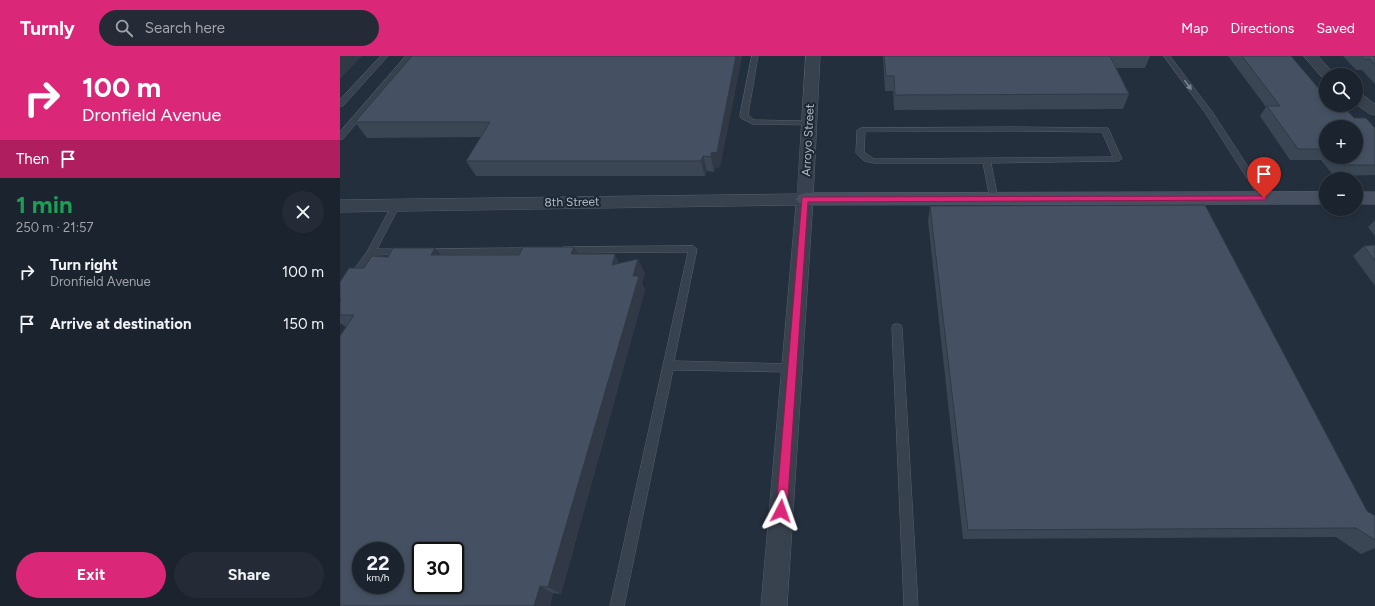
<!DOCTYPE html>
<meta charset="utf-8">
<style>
body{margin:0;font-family:Figtree,sans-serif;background:#242b36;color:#f1f3f6;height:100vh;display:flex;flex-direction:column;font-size:15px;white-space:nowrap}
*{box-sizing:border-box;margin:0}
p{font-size:13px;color:#a0a4aa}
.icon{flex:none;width:22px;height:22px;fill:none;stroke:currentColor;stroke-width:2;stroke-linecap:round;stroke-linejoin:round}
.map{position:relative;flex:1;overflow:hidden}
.drawer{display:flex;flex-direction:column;background:#1b232e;width:340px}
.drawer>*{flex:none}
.guide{background:#db2777;color:#fff;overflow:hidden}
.fabs{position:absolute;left:979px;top:12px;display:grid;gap:8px}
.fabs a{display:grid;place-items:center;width:44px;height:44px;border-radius:50%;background:#1b232e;box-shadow:0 2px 6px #0003,0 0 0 1px #39404a;font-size:20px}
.speed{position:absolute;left:12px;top:486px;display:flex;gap:8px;font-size:20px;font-weight:700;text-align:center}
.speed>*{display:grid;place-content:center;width:52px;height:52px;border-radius:50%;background:#1b232e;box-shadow:0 2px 6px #0003,0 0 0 1px #39404a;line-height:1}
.speed small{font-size:10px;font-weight:400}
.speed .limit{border:2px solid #111;border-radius:6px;background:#fff;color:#111}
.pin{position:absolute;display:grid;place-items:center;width:34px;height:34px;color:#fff;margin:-41px -17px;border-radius:50% 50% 50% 0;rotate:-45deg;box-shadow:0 0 4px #0007}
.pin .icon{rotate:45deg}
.me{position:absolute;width:44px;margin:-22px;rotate:4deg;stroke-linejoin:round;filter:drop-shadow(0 0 3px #0008)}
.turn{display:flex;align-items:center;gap:14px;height:84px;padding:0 16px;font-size:18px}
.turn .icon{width:52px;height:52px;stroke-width:2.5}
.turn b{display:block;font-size:28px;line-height:34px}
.then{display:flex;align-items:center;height:38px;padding:0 16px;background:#0003;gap:8px;font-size:15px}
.round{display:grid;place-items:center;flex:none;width:42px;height:42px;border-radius:21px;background:#242b36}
.head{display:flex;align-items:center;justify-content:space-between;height:68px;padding:0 16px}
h1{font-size:24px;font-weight:700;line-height:30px;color:#1e9e55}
.primary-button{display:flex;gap:8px;margin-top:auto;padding:8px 16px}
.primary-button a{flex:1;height:46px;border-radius:24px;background:#db2777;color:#fff;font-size:16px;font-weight:700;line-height:46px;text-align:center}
.primary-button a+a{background:#242b36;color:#f1f3f6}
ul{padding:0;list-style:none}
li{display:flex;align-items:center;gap:12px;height:52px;padding:0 16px}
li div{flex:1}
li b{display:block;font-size:15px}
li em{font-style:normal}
header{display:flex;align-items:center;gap:24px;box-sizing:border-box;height:56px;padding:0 20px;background:#db2777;color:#fff}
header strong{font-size:19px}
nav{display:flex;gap:22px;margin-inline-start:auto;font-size:14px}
.search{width:280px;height:36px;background:#242b36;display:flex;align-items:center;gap:10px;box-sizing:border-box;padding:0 14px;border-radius:22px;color:#a0a4aa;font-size:15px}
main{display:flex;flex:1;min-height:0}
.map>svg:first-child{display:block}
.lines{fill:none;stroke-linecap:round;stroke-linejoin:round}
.lane-casing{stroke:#565f6c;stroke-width:1}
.street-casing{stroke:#565f6c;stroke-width:1}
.secondary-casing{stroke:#565f6c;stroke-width:1}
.lane{fill:#38414e;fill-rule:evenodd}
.street{fill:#38414e;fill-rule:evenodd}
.secondary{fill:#465061;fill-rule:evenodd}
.wall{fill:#3b4654;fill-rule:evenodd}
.shaded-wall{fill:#303945}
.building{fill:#455162;stroke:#303945;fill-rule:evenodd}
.oneway{fill:#7c8592}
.route{fill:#db2777;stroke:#8e194d}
.labels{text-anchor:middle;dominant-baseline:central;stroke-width:4;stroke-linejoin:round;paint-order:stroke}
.street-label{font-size:12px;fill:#b4bcc9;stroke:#1d2633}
</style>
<header>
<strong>Turnly</strong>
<div class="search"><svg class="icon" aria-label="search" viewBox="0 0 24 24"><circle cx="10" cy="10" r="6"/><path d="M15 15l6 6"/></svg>Search here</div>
<nav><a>Map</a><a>Directions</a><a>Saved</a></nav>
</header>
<main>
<section class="drawer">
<div class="guide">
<div class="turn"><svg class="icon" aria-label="right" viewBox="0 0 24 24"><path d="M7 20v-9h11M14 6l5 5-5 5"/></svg><div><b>100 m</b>Dronfield Avenue</div></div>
<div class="then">Then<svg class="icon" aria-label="arrive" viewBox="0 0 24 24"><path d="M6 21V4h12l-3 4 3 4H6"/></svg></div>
</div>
<div class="head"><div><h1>1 min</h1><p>250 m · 21:57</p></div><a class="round"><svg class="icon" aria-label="close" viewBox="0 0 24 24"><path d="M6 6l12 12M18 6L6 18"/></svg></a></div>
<ul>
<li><svg class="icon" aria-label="right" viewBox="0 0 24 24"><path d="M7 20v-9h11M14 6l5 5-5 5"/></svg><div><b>Turn right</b><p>Dronfield Avenue</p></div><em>100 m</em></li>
<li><svg class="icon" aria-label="arrive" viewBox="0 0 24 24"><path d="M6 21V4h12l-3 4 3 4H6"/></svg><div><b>Arrive at destination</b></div><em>150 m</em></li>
</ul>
<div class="primary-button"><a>Exit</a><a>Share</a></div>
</section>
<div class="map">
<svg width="1035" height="550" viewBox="0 0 1035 550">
<rect width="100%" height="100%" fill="#242f3e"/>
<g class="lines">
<g class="lane-casing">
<path id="lane" d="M41,0H48L3,50H0V44Z
M66,0H73L3,83H0V76Z
M412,0H418L408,59L414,64L469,65H472V69L412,68L401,62L400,60Z
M824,0H830L873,57L927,140V144H921L866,58Z
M675,71L768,72L782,103L778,105L651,107L658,143L654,146L650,143L643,107H534L524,105L516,97L517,74L521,72ZM675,75L762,76L773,101L534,103L524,96L525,76Z
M56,146L60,149L37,193H63L68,196L66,198L34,199L3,243L0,244V233L28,194L52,149Z
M353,190L357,193L334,305L452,308L456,309L457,312L456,315L452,316L333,314L284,550H270L348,196L223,197L219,194L223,191Z
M195,192L199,195L195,198L85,199L80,196L85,193Z
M557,268L561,269L562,272L578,550H564L552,272L553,269Z"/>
</g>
<g class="street-casing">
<path id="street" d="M466,0H480L473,143L447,550H421L456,149L0,156V144L457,138Z
M964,0H978L995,19H986V23L983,22Z
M1016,37L1021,38L1035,48V59L1030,58L1016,48Z"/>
</g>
<g class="secondary-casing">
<path id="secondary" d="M986,136V148L465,149L459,147L456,143L459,139L465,137Z
M1016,136H1035V148H1016Z"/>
</g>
<use href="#lane" class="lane"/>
<use href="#street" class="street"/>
<use href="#secondary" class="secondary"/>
</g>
<path class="wall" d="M402,0L380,111L375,112L374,116L367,115L365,120H136L126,105L141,81L27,82L15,66Z
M543,0H810L805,12H776L789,38L783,53L554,54L553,35H545Z
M888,0H951L980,34L1014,62L1035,72V119L994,120L981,104H950L920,60L926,51ZM986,71L1016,101H986Z
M1003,0H1035V28L1022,14H1016Z
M590,150L1035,460V492L1021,498L996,481L623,483L588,165Z
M1035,164V180L1028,171Z
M1035,189V230L1013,200L1024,190Z
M238,198L279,207L305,217L302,227L305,234L221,538L213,537L210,550H0L6,271L0,267V226L24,212L48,201L101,199Z"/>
<path class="shaded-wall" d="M0,0H22L0,23Z
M396,0H402L380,111L375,112L374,116L371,101Z
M363,100L367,115L365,120L361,105Z
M234,191L242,206L231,198Z
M95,192L107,206L91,199Z
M275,199L283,214L272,209Z
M298,203L305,217L302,227L305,234L221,538L208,531Z
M200,530L213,537L210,550H194Z"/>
<path class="building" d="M72,0H396L377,96L371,97V101L363,100L361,105H126L150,66H15Z
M544,0H770L789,38L555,39L554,20H546Z
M902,0H951L980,34H986V49H1002L1014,62H1026L1035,72V109H1002L996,101H1016V71H986V93H958L927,50H940Z
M1021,0H1035V9L1030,3H1024Z
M865,149L1027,455L1035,460V484L1016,472L628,474L590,150Z
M1035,189V205L1024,190Z
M183,191H234L231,198H274L275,199L272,209L298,203L293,220H299L208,531L200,530L194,550H0V280L14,259H0V245L1,243H0V226L9,212H24L32,200L48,201L53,192H95L91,199H179ZM21,495H55V529H21ZM81,495H115V529H81Z"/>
<defs><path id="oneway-solid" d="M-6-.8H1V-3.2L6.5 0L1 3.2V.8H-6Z"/></defs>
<use class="oneway" href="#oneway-solid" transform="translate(848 29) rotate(54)"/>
<path class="route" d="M924,140H926V144L468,146L447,455L445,459L441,460L437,459L436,455L462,141Z"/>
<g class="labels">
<g class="street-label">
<text transform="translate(468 84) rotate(-87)">Arroyo Street</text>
<text transform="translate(232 146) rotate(-1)">8th Street</text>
</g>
</g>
</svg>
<div class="fabs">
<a><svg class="icon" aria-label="search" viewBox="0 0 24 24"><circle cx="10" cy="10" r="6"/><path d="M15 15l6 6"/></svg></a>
<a>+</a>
<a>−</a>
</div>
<div class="speed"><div>22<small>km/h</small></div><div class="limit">30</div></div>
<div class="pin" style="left:924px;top:142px;background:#d93025"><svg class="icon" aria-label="arrive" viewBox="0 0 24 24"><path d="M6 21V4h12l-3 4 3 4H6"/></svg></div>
<svg class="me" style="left:441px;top:455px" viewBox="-20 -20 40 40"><path d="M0-17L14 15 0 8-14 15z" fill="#db2777" stroke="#fff" stroke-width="4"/></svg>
</div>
</main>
